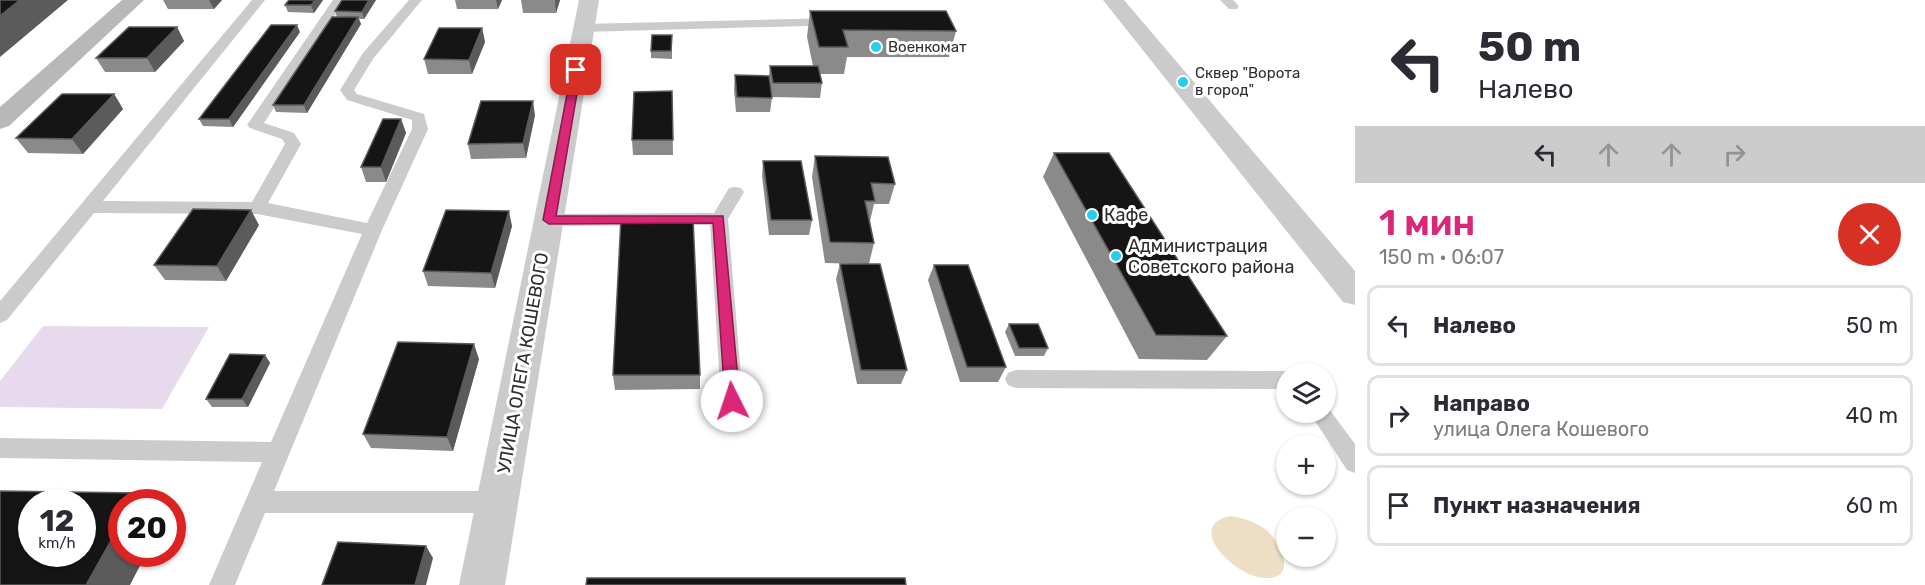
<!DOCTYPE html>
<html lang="ru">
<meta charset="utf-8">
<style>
body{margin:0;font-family:Rubik,sans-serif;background:#f2f2f3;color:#2b2b33;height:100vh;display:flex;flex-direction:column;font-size:22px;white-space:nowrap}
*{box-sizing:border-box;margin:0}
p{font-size:20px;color:#7c7c81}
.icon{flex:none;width:33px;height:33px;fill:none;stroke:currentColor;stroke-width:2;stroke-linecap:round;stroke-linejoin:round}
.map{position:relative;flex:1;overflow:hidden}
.drawer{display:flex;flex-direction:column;background:#fff;width:570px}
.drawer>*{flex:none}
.top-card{background:#fff;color:#2b2b33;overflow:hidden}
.fabs{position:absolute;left:1276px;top:363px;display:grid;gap:12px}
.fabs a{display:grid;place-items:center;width:60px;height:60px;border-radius:50%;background:#fff;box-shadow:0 2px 4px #0004;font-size:30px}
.speed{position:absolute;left:18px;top:489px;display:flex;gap:12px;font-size:30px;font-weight:700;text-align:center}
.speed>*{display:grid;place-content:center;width:78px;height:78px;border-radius:50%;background:#fff;box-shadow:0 2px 4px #0004;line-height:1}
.speed small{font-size:15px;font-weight:400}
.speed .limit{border:9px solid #d22;background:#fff;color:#111}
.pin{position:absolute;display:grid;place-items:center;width:51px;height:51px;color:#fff;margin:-26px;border-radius:12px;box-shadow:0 3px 9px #0006}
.me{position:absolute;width:66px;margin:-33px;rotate:356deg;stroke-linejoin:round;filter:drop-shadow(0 0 4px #0008)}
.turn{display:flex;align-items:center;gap:21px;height:126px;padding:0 24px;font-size:27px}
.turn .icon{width:78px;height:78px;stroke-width:2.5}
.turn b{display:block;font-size:42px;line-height:51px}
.lanes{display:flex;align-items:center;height:57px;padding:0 24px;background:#0003;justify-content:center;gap:30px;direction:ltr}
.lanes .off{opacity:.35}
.round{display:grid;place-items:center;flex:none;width:63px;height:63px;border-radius:32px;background:#f2f2f3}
.head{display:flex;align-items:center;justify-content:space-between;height:102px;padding:0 24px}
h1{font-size:36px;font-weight:600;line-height:45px;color:#db2777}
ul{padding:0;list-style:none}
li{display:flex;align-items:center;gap:18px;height:81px;margin:0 12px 9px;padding:0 12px;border:3px solid #e1e1e2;border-radius:12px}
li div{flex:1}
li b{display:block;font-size:22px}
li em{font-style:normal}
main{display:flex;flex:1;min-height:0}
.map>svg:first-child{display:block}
.green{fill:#e7daec}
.water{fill:#eddec5}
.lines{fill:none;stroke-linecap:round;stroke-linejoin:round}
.lane{fill:#cbcbcb;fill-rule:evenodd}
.street{fill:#cbcbcb;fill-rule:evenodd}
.secondary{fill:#b8b8b8;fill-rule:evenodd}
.wall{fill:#8a8a8a}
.shaded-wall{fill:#5b5b5b}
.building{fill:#151515;stroke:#5b5b5b;stroke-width:1.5;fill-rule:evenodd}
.route{fill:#db2777;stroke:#8e194d;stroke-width:1.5}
.poi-dot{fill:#24cef0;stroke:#fff;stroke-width:2}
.labels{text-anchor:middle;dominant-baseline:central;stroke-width:6;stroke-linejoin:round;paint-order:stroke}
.far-poi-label{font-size:15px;fill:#2e2e2e;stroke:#fff;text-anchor:start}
.poi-label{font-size:18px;fill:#2e2e2e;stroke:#fff;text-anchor:start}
.street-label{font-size:18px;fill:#2e2e2e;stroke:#fff}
</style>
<main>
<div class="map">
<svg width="1355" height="585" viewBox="0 0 1355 585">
<rect width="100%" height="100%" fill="#fff"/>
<path class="green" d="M43,326L209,327L162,409L0,407V381Z"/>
<path class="water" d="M1230,516C1243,518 1254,521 1265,529C1281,541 1299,580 1264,578C1236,577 1183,526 1230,516Z"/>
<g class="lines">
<path class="lane" d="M252,0H265L103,201L252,202L285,144L282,139L250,128L247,125L333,0H345L264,123L294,133L301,144L268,203L367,223L412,129V120L347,100L340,90L363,53L409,0H422L373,59L354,90L357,94L424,114L428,129L382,230L274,491H498L507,494L510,502L507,510L498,513H265L235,585H209L262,462L0,458V438L271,442L362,234L257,214L94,213L7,320L0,323V301Z
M1220,0H1233L1239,6L1237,9H1229Z
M836,18L842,22L841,25L583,32L576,28L583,24Z
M735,187L741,188L744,192L728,219L743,401L740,408L732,410L724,408L721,401L710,225L549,226L543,224L540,220L543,216L549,214L714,213L729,188Z
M1016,370L1287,371L1294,374H1287V389L1016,388L1008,385L1005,379L1008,373Z
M1326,405L1355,444V473L1347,470L1309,412H1326Z"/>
<path class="street" d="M579,0H599L505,585H459Z
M1103,0H1124L1355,271V305L1343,302Z"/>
<path class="secondary" d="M122,0H144L9,126L0,129V107Z"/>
</g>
<path class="wall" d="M163,0H222L214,9H168Z
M323,0L314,13L288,12L285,5Z
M376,0L364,19H359L361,24L307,113L276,112L273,105L337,17L335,11Z
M455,0H502L498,9H457Z
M521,0H560L556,13H523Z
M810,11L956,31L949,57H847L844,74H820L822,83L820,98L772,97L770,112H736L734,90L735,75L769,76L770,66H813L807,37Z
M177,27L184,41L155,72H105L96,58Z
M482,28L485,42L472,74H428L424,59Z
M300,32L233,127L203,126L199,119Z
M672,35V59L651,58V51Z
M672,91L673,155H633L632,140Z
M114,94L123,109L83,154L28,153L16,138Z
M535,115L526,158L471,159L468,144Z
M401,119L406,133L386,182H366L361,167Z
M1054,153L1227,336L1207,360L1139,359L1043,177Z
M815,156L895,184L889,204H874L870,221L874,243L869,264L907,370L901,384H857L836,279L840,264H862L825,263L812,177Z
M763,161L812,220L809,235H769L762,176Z
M259,225L226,281L165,280L154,265Z
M512,226L495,288L428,286L423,271Z
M934,265L1006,367L998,382H960L928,280Z
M1009,324L1048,348L1044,356H1015L1005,332Z
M265,355L270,363L248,407H212L206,399Z
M479,359L453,451L371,448L363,434Z
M613,375H700V389L615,390Z"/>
<path class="shaded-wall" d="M20,0H68L0,57V16Z
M209,0H222L214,9Z
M315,0H323L314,13L311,5Z
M369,0H376L364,19L362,12Z
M496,0H502L498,9Z
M555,0H560L556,13Z
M358,17L361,24L307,113L304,105Z
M297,25L300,32L233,127L229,119Z
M177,27L184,41L155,72L147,58Z
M482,28L485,42L472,74L469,60Z
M114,94L123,109L83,154L72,139Z
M533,101L535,115L526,158L523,143Z
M401,119L406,133L386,182L381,167Z
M251,210L259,225L226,281L217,266Z
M509,211L512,226L495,288L491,273Z
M474,344L479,359L453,451L447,437Z
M265,355L270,363L248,407L242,399Z
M137,493L148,502H132Z
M122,521V554H146L130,585H86Z
M426,546L433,558L426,585H415Z"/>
<path class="building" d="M0,0H20L0,16Z
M289,0H315L311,5H285Z
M342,0H369L362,12L335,11Z
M810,11H946L956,31L843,30L848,47H819Z
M332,17H358L304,105H273Z
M271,25H297L229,119H199Z
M129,27H177L147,58H96Z
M439,28H482L469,60L424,59Z
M652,35H672L671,51H651Z
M770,66H818L822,83H773Z
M735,75L769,76L772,98L737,97Z
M672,91L673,140H632L634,92Z
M62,94H114L72,139L16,138Z
M481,101H533L523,143L468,144Z
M383,119H401L381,167H361Z
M1054,153H1109L1227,336L1156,335Z
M815,156L888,157L895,184L871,183L875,201H865L874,243L830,242Z
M763,161H801L812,220H771Z
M193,209L251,210L217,266L154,265Z
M446,210L509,211L491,273L423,271Z
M621,218H693L700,375H613Z
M840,264H880L907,370H861Z
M934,265H968L1006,367H967Z
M1009,324H1038L1048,348H1019Z
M398,342L474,344L447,437L363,434Z
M230,354L265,355L242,399H206Z
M0,491L137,493L132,502H122V521L86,585H0ZM32,502H82V554H32Z
M338,542L426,546L415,585H322Z
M587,578H905L906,585H586Z"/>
<path class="route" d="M572,68L581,70L556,216H723L740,401L738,405L732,407L727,405L725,401L713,223L549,224L543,220Z"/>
<g class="poi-dot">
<circle cx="876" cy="47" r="6"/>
<circle cx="1183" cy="82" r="6"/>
<circle cx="1092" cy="215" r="6"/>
<circle cx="1116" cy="256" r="6"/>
</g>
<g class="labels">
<g class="far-poi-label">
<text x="888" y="47">Военкомат</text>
<text x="1195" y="73">Сквер "Ворота<tspan x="1195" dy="17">в город"</tspan></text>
</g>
<g class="poi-label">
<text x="1104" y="215">Кафе</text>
<text x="1128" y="246">Администрация<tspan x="1128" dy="21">Советского района</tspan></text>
</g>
<g class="street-label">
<text transform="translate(523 363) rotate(-80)">УЛИЦА ОЛЕГА КОШЕВОГО</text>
</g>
</g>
</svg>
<div class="fabs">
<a><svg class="icon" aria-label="layers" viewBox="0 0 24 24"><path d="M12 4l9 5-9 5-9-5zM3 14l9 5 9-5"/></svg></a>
<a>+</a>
<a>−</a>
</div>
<div class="speed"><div>12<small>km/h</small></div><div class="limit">20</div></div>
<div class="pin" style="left:576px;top:70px;background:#d93025"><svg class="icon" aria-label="arrive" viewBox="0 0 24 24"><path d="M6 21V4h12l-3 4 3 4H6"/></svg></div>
<svg class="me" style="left:732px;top:401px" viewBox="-20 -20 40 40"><circle r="19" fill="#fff"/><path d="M0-13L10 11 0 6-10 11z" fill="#db2777"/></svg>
</div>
<section class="drawer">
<div class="top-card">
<div class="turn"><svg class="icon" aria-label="left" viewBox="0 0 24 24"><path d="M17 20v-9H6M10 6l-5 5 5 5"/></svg><div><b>50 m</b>Налево</div></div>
<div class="lanes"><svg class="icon" aria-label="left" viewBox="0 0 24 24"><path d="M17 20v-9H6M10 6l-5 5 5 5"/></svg><svg class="icon off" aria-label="ahead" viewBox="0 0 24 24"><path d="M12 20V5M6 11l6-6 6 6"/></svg><svg class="icon off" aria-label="ahead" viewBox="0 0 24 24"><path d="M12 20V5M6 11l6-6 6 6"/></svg><svg class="icon off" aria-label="right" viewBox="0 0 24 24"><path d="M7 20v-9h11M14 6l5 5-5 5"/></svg></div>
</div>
<div class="head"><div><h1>1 мин</h1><p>150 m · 06:07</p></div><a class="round" style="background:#d93025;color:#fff"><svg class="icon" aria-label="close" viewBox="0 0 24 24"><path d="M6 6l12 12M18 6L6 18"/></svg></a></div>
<ul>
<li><svg class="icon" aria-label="left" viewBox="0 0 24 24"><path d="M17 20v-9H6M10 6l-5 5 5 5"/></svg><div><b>Налево</b></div><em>50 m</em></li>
<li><svg class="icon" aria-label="right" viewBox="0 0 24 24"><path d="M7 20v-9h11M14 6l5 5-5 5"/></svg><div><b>Направо</b><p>улица Олега Кошевого</p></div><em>40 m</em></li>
<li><svg class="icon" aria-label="arrive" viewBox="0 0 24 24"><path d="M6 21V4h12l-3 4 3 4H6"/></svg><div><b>Пункт назначения</b></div><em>60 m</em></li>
</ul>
</section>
</main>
